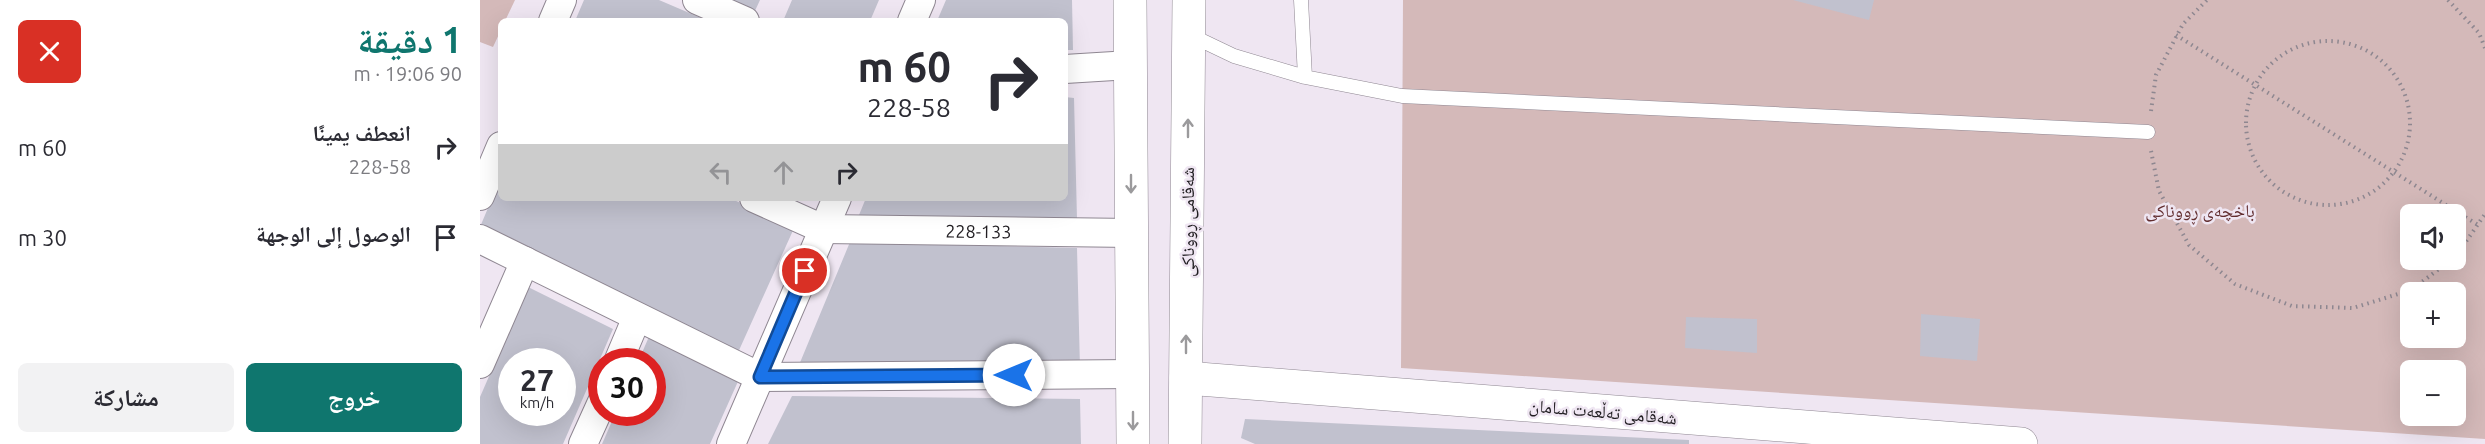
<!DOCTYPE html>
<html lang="ar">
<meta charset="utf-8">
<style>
body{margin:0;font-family:Ubuntu,"Noto Naskh Arabic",sans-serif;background:#f2f2f3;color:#2b2b33;direction:rtl;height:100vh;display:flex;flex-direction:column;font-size:22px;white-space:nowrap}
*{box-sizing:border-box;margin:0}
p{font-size:20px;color:#7c7c81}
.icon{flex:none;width:33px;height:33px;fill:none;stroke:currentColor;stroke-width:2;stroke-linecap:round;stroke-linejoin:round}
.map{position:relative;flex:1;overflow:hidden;direction:ltr}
.drawer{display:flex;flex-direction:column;background:#fff;width:480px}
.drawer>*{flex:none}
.banner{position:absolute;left:18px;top:18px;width:570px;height:183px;border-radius:9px;box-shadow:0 6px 24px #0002;direction:rtl;background:#fff;color:#2b2b33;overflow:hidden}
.fabs{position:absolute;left:1920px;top:204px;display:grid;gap:12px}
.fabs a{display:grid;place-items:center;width:66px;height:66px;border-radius:9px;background:#fff;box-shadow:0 6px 24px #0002;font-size:30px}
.speed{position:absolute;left:18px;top:348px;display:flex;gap:12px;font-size:30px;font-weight:700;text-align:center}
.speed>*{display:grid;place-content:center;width:78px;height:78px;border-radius:50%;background:#fff;box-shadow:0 6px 24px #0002;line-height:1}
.speed small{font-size:15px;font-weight:400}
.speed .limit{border:9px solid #d22;background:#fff;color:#111}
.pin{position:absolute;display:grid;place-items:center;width:51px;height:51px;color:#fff;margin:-26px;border:3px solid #fff;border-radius:50%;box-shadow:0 2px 6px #0007}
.me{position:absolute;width:66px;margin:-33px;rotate:270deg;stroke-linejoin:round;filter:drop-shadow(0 0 4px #0008)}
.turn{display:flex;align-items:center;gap:21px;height:126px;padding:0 18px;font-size:27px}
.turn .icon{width:78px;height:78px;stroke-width:2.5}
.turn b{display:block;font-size:42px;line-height:51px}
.lanes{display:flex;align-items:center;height:57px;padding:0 18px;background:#0003;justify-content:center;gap:30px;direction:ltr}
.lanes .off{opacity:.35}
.round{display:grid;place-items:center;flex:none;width:63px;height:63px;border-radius:9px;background:#f2f2f3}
.overview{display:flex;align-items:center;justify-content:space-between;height:102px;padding:0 18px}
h1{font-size:36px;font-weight:700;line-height:45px;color:#0f766e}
.cta{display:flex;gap:12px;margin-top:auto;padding:12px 18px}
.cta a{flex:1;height:69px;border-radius:9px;background:#0f766e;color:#fff;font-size:24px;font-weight:700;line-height:69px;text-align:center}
.cta a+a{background:#f2f2f3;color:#2b2b33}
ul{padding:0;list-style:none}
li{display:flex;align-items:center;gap:18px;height:90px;padding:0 18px}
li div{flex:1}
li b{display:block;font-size:22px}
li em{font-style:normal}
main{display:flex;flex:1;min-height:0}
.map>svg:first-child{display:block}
.green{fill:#d4b9b9;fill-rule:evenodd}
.building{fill:#c1c1ce;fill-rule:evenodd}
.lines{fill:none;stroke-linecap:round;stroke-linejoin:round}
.service-casing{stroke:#8f8792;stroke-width:15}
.minor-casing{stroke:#8f8792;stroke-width:30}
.tertiary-casing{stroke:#8f8792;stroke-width:34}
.secondary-casing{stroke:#8f8792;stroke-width:34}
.path{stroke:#8e8790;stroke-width:4;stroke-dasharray:1.5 4.5;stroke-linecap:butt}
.service{stroke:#fff;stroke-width:14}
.minor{stroke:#fff;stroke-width:28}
.tertiary{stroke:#fff;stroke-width:33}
.secondary{stroke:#fff;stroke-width:33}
.oneway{stroke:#9b9a9c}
.route-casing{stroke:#114b97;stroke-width:15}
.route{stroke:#1a73e8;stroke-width:10}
.labels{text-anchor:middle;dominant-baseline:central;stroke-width:5;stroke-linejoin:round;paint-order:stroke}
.park-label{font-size:18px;fill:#622d2f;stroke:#efe6f2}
.street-label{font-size:18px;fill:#211e22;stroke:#efe6f2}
</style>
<main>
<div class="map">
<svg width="2005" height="444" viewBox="0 0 2005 444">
<rect width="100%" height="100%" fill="#efe6f2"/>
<path class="green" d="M0,0H35L25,21H21V30L13,47L0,42Z
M923,0H2005V439L921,368ZM1930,214H1976V260H1930ZM1930,292H1976V338H1930ZM1930,370H1976V416H1930Z"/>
<path class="building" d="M104,0H179L228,21H95Z
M246,0H280L274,13Z
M312,0H399L390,21H303Z
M466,0H592L593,50H585V21H457Z
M1313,0H1394L1389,20Z
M585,97L594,98L597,219L379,215L386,198H585Z
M21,177V198H249L315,226L256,357L0,227Z
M370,242L597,248L600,368L319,365Z
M48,287L133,329L83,444H0V397ZM32,362H82V412H32Z
M1441,314L1500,319L1497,361L1440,356Z
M1206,317L1277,319V353L1205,348Z
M171,332L260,377L230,444H122L136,412H172V362H158Z
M312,396L600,399L601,444H288Z
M765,419L1209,440V444H775L761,438Z"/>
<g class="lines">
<g class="service-casing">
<path id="service" d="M821,0L825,77
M710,35L754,56L825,77L922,96L1668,132"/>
</g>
<g class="minor-casing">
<g id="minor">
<path d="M217,0L265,21"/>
<path d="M73,21L82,0"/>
<path d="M432,21L441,0"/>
<path d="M585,69L650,65"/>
<path d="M0,196L21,146"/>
<path id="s1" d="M274,198L343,229L652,233"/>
<path d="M0,239L280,377L652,374"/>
<path d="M138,362L157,317"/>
<path d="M0,364L45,261"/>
<path d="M103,444L122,402"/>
<path d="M251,444L357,198"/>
</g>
</g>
<g class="tertiary-casing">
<path id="tertiary" d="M706,378L1541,444"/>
</g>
<g class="secondary-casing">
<path id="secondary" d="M650,0L653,444
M705,444L709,0"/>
</g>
<path class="path" d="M1968,0L1999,33L2005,48
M1696,35L1998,225
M1766 123a82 82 0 1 1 164 0a82 82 0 1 1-164 0Z
M1671,111L1676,75L1703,24L1727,0
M1671,151L1679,191L1709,245L1755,284L1812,306L1873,308L1931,290L1971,260
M1976,256L2005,214"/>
<use href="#service" class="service"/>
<use href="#minor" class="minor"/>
<use href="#tertiary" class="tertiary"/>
<use href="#secondary" class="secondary"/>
</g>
<defs><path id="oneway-shaft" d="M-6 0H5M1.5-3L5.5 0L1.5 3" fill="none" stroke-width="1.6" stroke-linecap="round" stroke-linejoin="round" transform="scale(1.5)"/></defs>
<g class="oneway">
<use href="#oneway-shaft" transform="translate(708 128) rotate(-90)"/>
<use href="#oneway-shaft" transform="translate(651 184) rotate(90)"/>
<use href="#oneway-shaft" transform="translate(706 344) rotate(-90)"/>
<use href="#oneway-shaft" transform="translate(653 421) rotate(90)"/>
</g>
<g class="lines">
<g class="route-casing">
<path id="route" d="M325,271L280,377L534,375"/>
</g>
<use href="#route" class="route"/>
</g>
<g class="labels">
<g class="park-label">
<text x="1720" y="210">باخچەی ڕووناکی</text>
</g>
<g class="street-label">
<text transform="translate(707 222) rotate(-90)">شەقامی ڕووناکی</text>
<text stroke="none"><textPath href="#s1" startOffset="231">228-133</textPath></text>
<text transform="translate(1123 411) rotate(5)">شەقامی تەڵعەت سامان</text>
</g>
</g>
</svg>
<div class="fabs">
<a><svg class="icon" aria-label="sound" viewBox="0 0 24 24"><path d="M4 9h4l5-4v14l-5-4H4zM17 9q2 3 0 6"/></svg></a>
<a>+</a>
<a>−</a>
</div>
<div class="speed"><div>27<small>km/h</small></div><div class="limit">30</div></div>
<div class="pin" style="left:325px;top:271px;background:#d93025"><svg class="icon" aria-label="arrive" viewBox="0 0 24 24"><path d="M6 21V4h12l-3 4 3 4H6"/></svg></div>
<svg class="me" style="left:534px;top:375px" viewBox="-20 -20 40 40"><circle r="19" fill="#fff"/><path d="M0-13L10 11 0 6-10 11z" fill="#1a73e8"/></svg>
<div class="banner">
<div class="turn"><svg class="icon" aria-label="right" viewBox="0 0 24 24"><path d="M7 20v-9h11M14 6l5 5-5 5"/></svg><div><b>60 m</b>228-58</div></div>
<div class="lanes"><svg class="icon off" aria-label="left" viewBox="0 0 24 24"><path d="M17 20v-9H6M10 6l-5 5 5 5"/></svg><svg class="icon off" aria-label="ahead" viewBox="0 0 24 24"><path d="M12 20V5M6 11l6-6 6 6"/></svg><svg class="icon" aria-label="right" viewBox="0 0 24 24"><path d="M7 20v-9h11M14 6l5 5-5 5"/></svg></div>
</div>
</div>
<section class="drawer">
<div class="overview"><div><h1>1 دقيقة</h1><p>90 m · 19:06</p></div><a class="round" style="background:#d93025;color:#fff"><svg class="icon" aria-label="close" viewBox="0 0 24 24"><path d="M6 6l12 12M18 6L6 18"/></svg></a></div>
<ul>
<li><svg class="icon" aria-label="right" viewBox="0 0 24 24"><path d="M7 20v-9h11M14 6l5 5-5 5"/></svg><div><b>انعطف يمينًا</b><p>228-58</p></div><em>60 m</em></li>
<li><svg class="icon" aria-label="arrive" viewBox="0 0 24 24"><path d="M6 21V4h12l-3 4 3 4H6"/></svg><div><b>الوصول إلى الوجهة</b></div><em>30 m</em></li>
</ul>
<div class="cta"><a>خروج</a><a>مشاركة</a></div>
</section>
</main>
